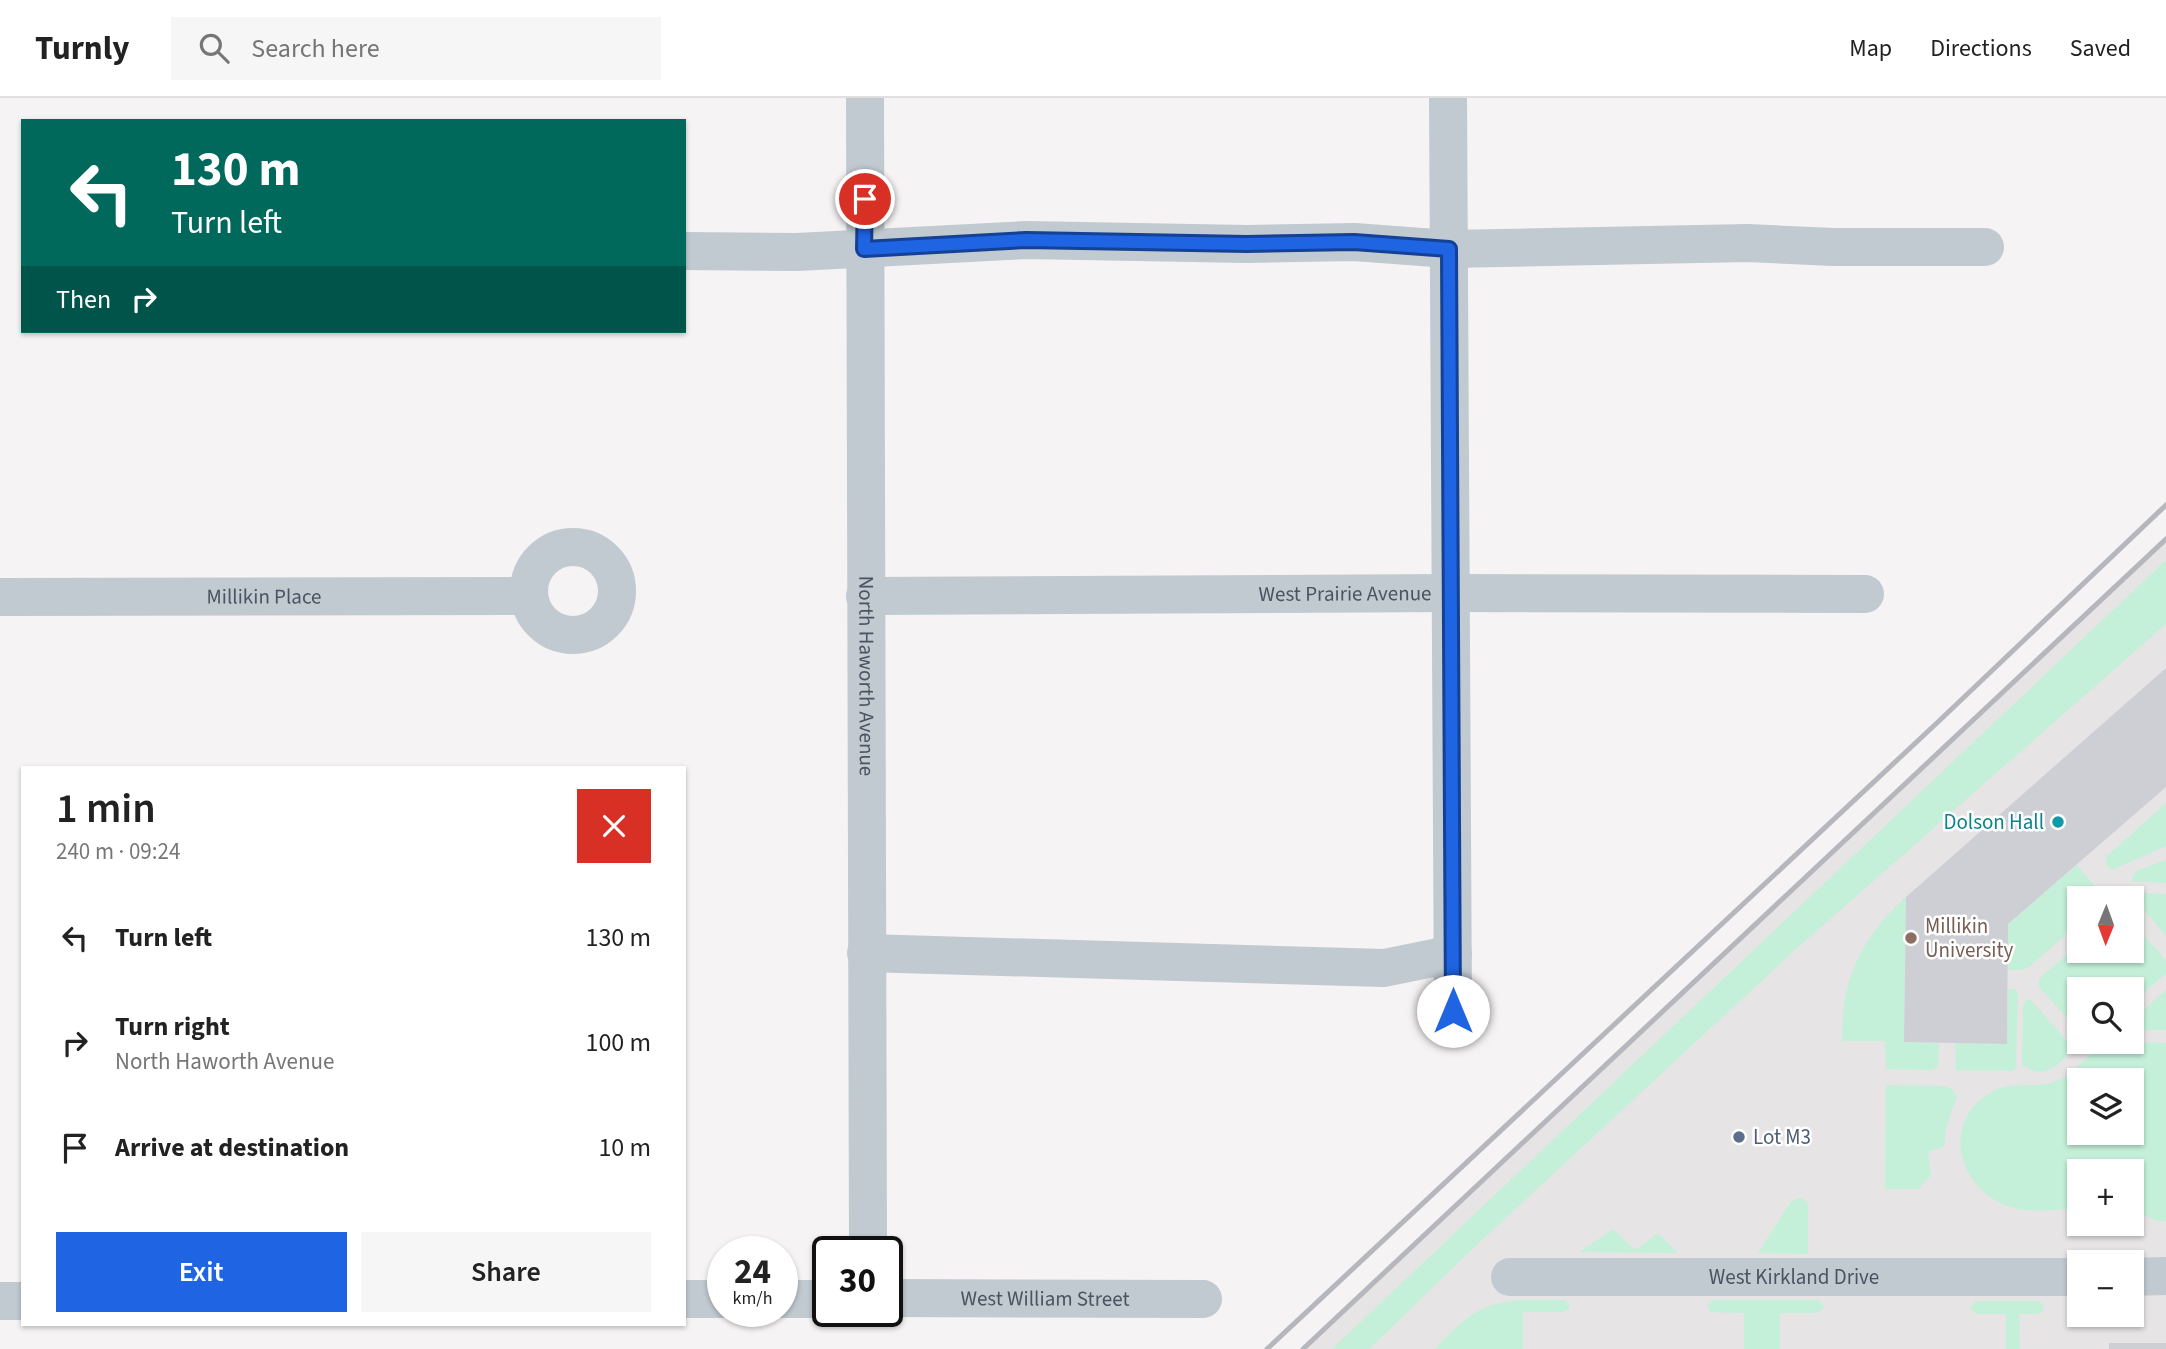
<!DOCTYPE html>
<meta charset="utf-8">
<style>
body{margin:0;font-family:"Source Sans 3",sans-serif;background:#f6f6f6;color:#222;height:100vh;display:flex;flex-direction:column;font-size:26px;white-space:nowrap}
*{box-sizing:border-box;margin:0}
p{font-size:23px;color:#767676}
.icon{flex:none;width:38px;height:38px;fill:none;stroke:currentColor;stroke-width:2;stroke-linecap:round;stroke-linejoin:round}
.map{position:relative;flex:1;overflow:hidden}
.details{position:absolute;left:21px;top:668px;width:665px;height:560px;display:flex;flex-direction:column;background:#fff;border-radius:0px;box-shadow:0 2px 5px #0004}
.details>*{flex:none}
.top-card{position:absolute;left:21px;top:21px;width:665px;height:214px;border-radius:0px;box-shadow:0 2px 5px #0004;background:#00695c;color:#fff;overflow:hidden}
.needle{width:46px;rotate:181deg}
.fabs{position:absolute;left:2067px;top:788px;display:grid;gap:14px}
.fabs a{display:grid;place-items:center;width:77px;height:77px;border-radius:0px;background:#fff;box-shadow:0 2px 5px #0004;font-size:35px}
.speed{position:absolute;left:707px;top:1138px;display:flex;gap:14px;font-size:35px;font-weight:700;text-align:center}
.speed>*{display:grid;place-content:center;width:91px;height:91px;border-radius:50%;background:#fff;box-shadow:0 2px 5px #0004;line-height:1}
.speed small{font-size:18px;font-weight:400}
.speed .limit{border:4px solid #111;border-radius:10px;background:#fff;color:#111}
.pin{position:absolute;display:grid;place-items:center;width:60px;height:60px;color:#fff;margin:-30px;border:4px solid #fff;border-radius:50%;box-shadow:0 2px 7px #0007}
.me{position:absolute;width:77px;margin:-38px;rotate:0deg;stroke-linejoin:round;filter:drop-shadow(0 0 5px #0008)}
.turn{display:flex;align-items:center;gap:24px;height:147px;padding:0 35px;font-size:32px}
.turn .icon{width:91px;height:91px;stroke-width:2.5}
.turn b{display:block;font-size:49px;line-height:60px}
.then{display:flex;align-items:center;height:66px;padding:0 35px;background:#0003;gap:14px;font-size:26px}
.round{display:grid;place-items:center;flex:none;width:74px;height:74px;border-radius:0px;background:#f6f6f6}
.headline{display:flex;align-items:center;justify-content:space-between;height:119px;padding:0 35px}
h1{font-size:42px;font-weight:600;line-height:52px}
.cta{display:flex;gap:14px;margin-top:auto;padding:14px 35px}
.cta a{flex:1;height:80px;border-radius:0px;background:#1f64e3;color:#fff;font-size:28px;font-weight:600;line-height:80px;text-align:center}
.cta a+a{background:#f6f6f6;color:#222}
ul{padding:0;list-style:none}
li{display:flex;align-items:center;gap:21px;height:105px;padding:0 35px}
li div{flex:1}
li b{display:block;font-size:26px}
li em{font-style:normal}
header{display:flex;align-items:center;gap:42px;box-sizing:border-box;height:98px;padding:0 35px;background:#fff;border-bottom:2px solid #e0e0e0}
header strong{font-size:33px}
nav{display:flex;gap:38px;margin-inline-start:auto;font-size:24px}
.search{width:490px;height:63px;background:#f6f6f6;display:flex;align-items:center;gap:18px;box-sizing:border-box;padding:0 24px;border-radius:0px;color:#767676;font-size:26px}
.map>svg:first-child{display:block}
.education{fill:#e6e4e5;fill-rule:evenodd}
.green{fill:#c4f0d9;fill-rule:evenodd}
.building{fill:#cdcfd5}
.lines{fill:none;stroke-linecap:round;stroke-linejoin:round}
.minor{stroke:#c1c9d1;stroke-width:38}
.rail{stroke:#b5b7bd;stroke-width:5}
.route-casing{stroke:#144194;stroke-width:18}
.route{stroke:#1f64e3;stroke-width:12}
.culture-dot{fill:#0f9aa8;stroke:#fff;stroke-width:2.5}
.education-dot{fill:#8d6e63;stroke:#fff;stroke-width:2.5}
.service-dot{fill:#5c6f8a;stroke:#fff;stroke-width:2.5}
.labels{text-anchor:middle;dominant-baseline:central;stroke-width:5;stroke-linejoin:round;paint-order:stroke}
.street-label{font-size:21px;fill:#4b5460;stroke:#fff}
.culture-label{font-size:21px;fill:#0d838f;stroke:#fff;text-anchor:end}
.education-label{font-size:21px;fill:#785e54;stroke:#fff;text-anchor:start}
.service-label{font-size:21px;fill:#4e5e75;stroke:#fff;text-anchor:start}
</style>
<header>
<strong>Turnly</strong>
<div class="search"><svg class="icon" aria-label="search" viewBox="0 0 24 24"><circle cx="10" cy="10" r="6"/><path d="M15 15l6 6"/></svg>Search here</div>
<nav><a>Map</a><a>Directions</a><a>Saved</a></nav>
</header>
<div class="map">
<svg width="2166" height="1251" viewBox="0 0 2166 1251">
<rect width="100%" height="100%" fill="#f5f3f3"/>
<path class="education" d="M2166,441V1251H1303L1755,828ZM2079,800H2132V852H2079ZM2079,891H2132V943H2079ZM2079,982H2132V1034H2079ZM2079,1073H2132V1125H2079ZM2079,1164H2132V1216H2079Z"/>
<path class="green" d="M2166,462V526L1796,851L1482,1142L1369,1251H1332Z
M2166,705V748L2112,772L2106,766L2107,758Z
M2166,762V785L2131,783L2136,773Z
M2077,767L2105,800H2079V825L2029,869L2022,872H2008V826Z
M2140,795L2166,796V838L2136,803L2137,797Z
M1906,799L1904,944L1939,945L1938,968L1933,972L1886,971L1885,943H1842C1841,881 1861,840 1906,799Z
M2132,823L2166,863V876L2132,904V891H2079L2078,932L2039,889V881L2079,845V852H2132Z
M2008,891H2015L2018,894L2016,970L2012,973L1956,972L1955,945L2007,946Z
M2166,892V932H2132V922Z
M2027,902H2031L2074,951C2057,967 2045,983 2022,967L2023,907Z
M2124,944L2166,945V1123H2157L2132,1112V1073H2079V1111C2056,1111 2026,1116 2004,1107C1955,1085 1942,1021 1993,993C2013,982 2037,992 2056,983C2086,971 2084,948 2124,944ZM2079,982H2132V1034H2079Z
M1886,987L1943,988L1952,991L1957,999L1946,1030L1944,1048L1928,1054L1931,1077L1919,1091H1885Z
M1797,1100H1802L1808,1106V1156L1758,1155L1790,1105Z
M1613,1131L1634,1151L1638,1150L1658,1135L1678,1155L1580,1154Z
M1523,1202H1564L1569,1206V1211L1563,1214H1523V1251H1435C1464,1221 1479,1204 1523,1202Z
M1714,1202H1819L1824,1208L1823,1211L1816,1215H1780V1251H1744V1215L1711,1214L1707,1208Z
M1976,1203H2039L2042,1206L2044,1212L2038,1216H2019L2020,1251H2006V1216H1976L1970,1210Z"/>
<path class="building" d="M2166,570V689L2008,826L2007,946L1904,944L1906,799Z
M2109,1245H2166V1251H2109Z"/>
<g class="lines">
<g class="minor">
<path id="s1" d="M865,0L868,1153"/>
<path d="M1448,0L1453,913"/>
<path d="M684,153L797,154L1026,142L1247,146L1354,144L1449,151L1748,145L1833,149H1985"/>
<circle cx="573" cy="493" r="44"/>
<path id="s2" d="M865,498L1450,495L1865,496"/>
<path id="s3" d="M0,499L529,498"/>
<path d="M866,855L1384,870L1453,856"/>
<path id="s4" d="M1510,1179H2079"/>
<path d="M2132,1179L2166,1178"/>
<path id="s5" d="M887,1200L1203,1201"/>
<path d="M684,1201H723"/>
<path d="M782,1201H828"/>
<path d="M0,1203H23"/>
</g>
<path class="rail" d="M1267,1251L1939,623L2166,407
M1303,1251L2166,441"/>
</g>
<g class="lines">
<g class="route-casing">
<path id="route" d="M865,101L864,151L1026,142L1247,146L1354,144L1449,151L1453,913"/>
</g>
<use href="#route" class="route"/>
</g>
<circle class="culture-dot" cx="2058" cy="724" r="7"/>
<circle class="education-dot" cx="1911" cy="840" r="7"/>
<circle class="service-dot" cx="1739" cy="1039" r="7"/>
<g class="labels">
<g class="street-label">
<text stroke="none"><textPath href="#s2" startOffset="480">West Prairie Avenue</textPath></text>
<text stroke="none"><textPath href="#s3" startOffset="264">Millikin Place</textPath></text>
<text stroke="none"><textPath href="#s1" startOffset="578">North Haworth Avenue</textPath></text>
<text stroke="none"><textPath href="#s4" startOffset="284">West Kirkland Drive</textPath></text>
<text stroke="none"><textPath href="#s5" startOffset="158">West William Street</textPath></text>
</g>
<g class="culture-label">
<text x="2044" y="724">Dolson Hall</text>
</g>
<g class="education-label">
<text x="1925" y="828">Millikin<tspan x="1925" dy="24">University</tspan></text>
</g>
<g class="service-label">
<text x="1753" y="1039">Lot M3</text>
</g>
</g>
</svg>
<div class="fabs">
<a><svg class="needle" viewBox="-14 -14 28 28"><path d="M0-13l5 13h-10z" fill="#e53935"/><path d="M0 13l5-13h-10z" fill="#767676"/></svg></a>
<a><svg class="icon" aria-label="search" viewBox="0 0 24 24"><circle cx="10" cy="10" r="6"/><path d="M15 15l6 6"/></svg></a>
<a><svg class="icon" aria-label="layers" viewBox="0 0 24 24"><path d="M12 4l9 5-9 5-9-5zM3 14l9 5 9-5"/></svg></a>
<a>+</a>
<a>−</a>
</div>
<div class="speed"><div>24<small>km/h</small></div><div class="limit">30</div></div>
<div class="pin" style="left:865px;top:101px;background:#d93025"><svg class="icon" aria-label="arrive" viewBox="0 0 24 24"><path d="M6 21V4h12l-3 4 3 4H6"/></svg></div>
<svg class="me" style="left:1453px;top:913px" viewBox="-20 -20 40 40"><circle r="19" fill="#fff"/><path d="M0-13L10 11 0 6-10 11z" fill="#1f64e3"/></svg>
<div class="top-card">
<div class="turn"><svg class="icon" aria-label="left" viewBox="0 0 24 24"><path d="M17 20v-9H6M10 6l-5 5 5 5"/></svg><div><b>130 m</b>Turn left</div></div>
<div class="then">Then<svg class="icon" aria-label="right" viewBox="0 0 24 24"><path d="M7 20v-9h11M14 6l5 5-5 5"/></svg></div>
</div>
<section class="details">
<div class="headline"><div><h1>1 min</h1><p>240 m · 09:24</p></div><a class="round" style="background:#d93025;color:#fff"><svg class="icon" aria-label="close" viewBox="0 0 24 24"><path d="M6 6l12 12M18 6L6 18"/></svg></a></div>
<ul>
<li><svg class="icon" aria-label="left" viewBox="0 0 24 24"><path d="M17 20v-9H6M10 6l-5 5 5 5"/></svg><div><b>Turn left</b></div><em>130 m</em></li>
<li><svg class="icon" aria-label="right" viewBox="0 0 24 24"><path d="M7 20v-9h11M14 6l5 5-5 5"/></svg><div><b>Turn right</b><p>North Haworth Avenue</p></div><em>100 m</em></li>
<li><svg class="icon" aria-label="arrive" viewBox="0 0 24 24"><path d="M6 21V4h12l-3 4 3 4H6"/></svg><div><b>Arrive at destination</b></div><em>10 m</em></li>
</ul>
<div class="cta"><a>Exit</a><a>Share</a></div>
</section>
</div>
